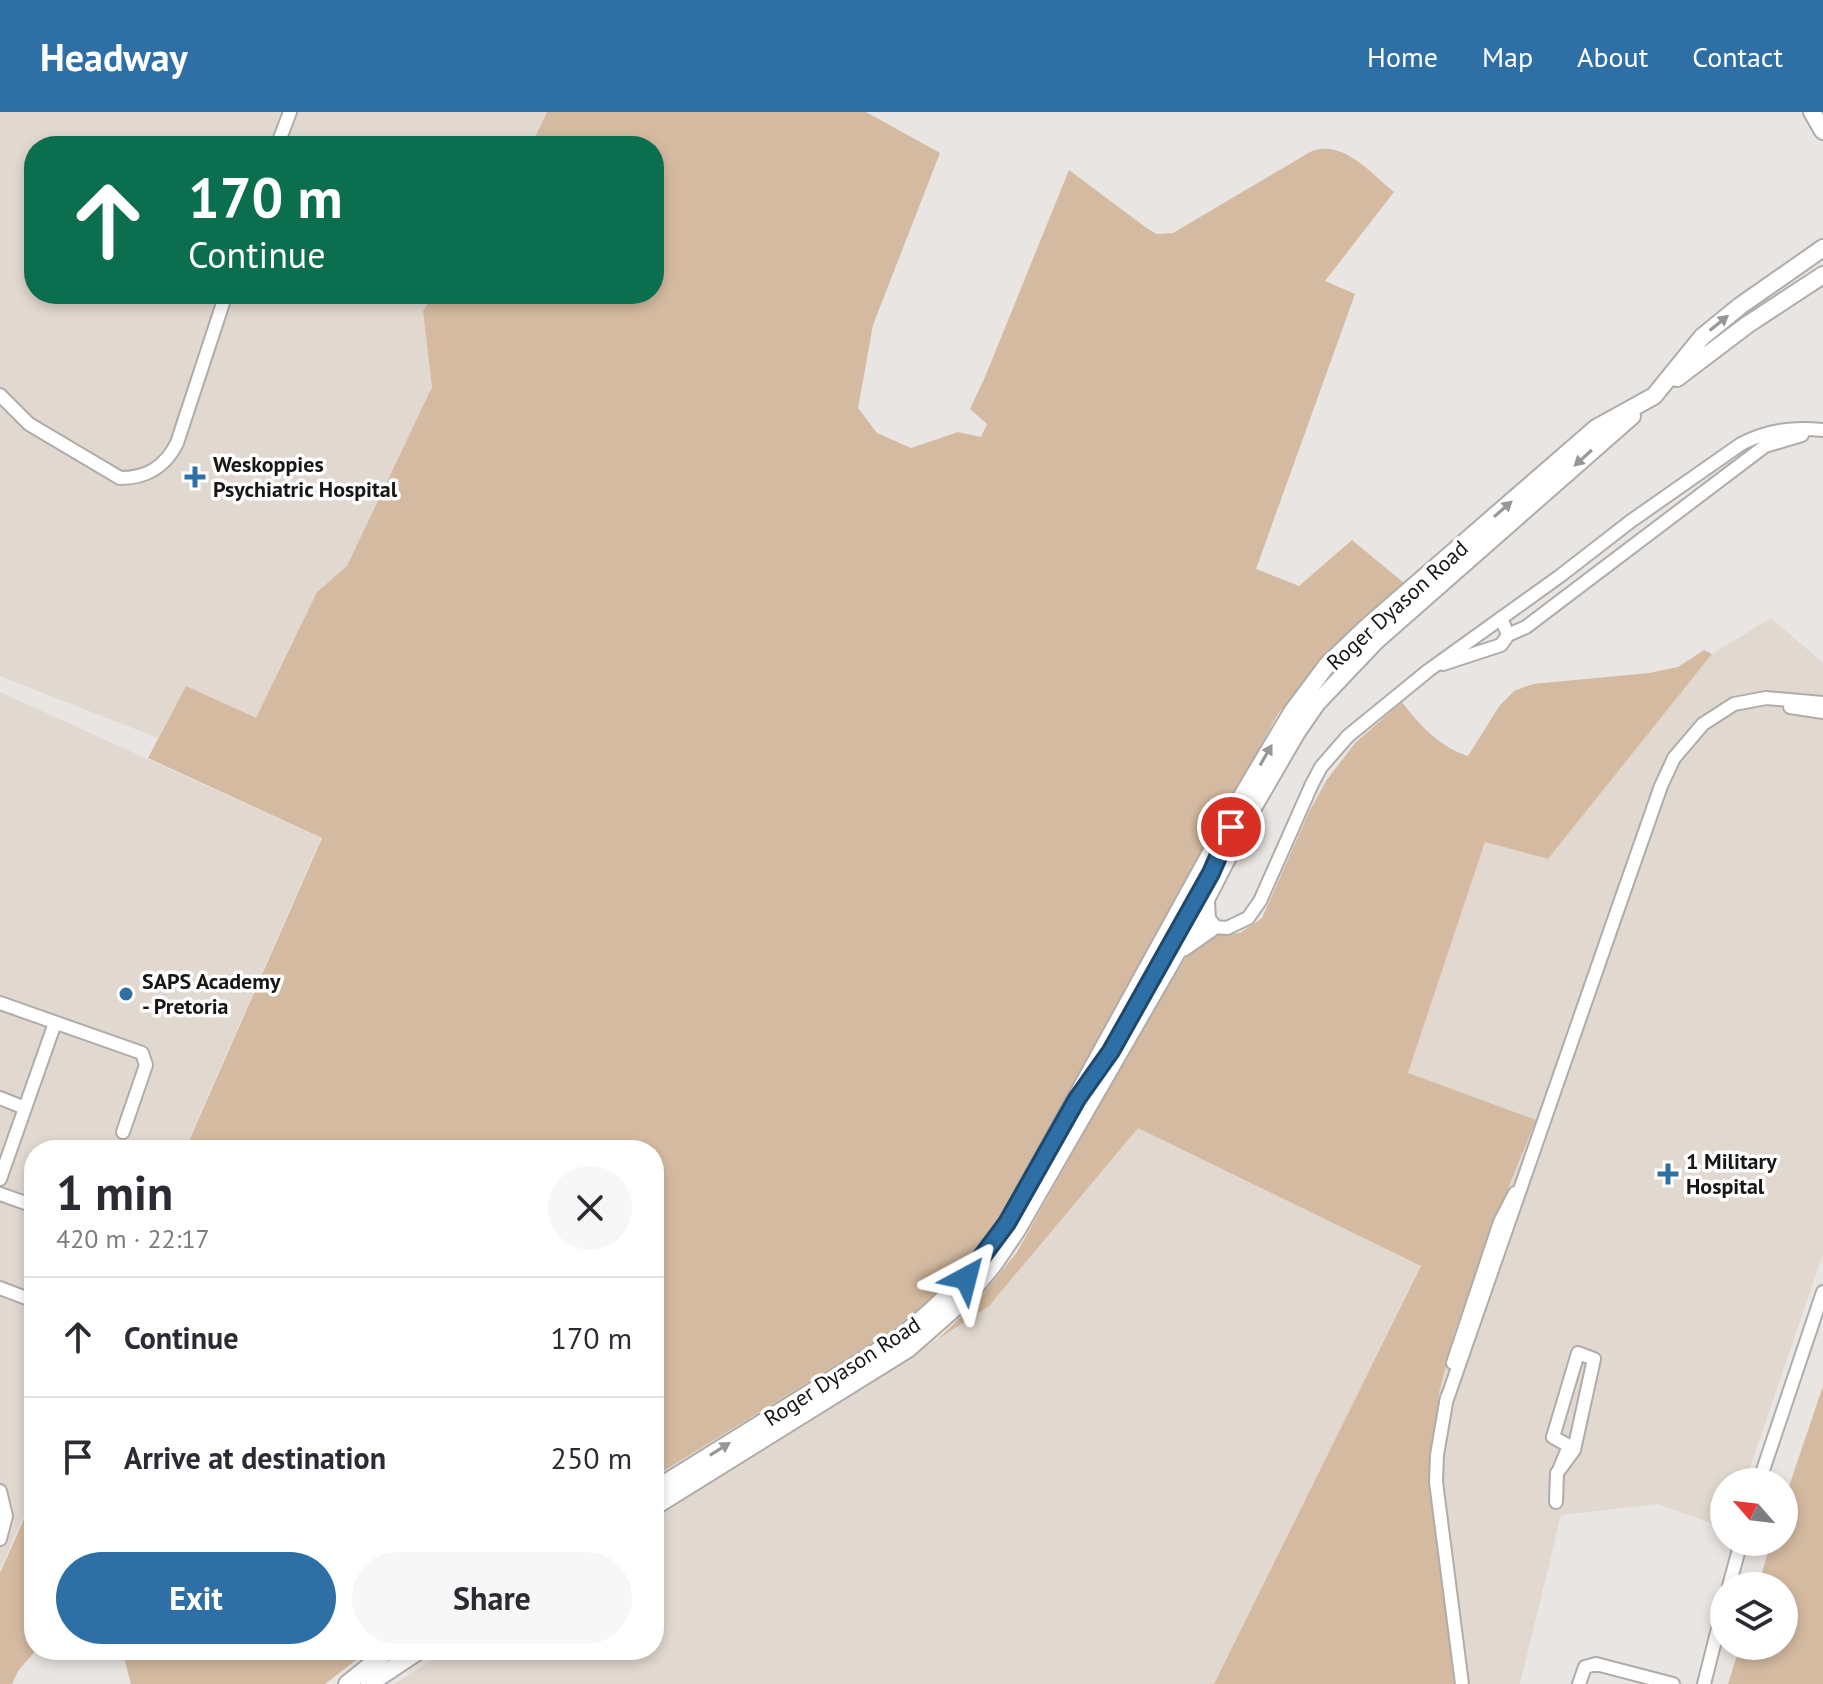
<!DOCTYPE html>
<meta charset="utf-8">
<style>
body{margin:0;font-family:"PT Sans",sans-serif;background:#f7f7f7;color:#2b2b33;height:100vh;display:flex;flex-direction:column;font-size:30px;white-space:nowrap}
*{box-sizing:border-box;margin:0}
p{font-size:26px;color:#7c7c81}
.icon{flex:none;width:44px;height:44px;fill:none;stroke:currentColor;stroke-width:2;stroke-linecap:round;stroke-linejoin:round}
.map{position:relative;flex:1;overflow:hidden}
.sheet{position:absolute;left:24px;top:1028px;width:640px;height:520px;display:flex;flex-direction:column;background:#fff;border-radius:32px;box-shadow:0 4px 12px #0003}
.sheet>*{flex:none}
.banner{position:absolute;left:24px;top:24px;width:640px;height:168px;border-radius:32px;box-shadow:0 4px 12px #0003;background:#0b6e4f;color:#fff;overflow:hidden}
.needle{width:52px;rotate:298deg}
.tools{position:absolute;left:1710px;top:1356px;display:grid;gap:16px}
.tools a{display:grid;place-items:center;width:88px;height:88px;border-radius:50%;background:#fff;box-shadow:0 4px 12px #0003;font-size:40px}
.pin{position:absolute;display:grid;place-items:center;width:68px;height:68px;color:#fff;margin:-34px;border:4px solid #fff;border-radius:50%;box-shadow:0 2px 8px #0007}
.me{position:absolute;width:88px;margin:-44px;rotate:38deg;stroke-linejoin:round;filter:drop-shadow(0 0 6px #0008)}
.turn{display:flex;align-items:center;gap:28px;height:168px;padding:0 32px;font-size:36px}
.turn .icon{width:104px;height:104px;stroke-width:2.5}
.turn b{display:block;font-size:56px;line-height:68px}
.round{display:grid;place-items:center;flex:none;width:84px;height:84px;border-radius:42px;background:#f7f7f7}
.overview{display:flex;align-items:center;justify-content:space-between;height:136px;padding:0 32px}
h1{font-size:48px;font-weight:800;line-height:60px}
.action{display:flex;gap:16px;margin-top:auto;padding:16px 32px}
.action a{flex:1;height:92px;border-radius:48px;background:#2e70a6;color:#fff;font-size:32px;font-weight:800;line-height:92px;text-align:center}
.action a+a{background:#f7f7f7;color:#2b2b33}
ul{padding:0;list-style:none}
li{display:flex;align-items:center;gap:24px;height:120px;padding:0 32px;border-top:2px solid #e1e1e2}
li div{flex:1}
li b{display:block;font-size:30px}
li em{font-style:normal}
header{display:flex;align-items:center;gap:48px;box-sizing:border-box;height:112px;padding:0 40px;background:#2e70a6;color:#fff}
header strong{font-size:38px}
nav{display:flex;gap:44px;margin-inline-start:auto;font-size:28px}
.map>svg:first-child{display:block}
.built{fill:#e1d8cf}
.green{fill:#d4baa0}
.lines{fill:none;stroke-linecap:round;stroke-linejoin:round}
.minor-casing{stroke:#afaca9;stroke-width:16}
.major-casing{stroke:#afaca9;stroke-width:20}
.minor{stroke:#fff;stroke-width:12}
.major{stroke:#fff;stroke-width:16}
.oneway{fill:#979796}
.route-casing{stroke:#1e496c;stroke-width:20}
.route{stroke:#2e70a6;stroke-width:14}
.poi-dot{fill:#2e70a6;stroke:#fff;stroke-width:3}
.labels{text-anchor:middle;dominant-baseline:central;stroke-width:7;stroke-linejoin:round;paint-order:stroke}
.poi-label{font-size:22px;font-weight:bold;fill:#181716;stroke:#fff;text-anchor:start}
.street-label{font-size:22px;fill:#181716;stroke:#fff}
</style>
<header>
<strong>Headway</strong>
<nav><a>Home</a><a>Map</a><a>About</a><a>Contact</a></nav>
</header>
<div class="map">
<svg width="1823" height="1572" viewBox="0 0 1823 1572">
<rect width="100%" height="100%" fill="#e9e5e2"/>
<path class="built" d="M0,0H548L532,34H34V182H434L423,199L432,275L347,454L317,480L256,607L186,574L158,626L0,564Z
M1771,506L1823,551V1142L1745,1370H1724V1416L1658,1392L1561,1403L1520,1572H1454L1432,1360L1439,1281L1454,1222L1492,1116L1536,1008L1408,962L1485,730L1548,747L1712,542Z
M0,580L321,726L184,1038H34V1380L0,1458Z
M1138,1015L1421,1154L1214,1572H394L448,1538H654V1407L989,1194Z"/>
<path class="green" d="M547,0H866L940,41L873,213L858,296L877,321L911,336L958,320L981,325L987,312L970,297L985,265L1069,58L1148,117L1157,122L1173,121L1310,40C1343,26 1371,62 1394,80L1325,169L1355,182L1256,457L1299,474L1352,428L1404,471L1325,543L1278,602L1009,1090C978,1142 939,1184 891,1219L654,1365V1038H185L322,726L148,646L186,574L256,606L317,480L347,454L432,275L423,199L434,182H654V34H531Z
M1704,538L1712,542L1548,747L1485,730L1408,961L1536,1008L1492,1116L1454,1222L1439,1281L1432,1360L1454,1572H1214L1421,1154L1138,1016L989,1194L938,1227L978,1188L1017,1140L1148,907L1193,834L1207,824L1240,821L1262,806L1309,700L1326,669L1355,631L1402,590C1418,612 1441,636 1468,644L1500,593L1514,579L1533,572L1649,561L1678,555Z
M1823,1274V1572H1728L1740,1534H1784V1474H1758L1771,1430H1784V1389Z
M34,1384V1538H36L18,1559L12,1572H0V1461Z
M122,1538H369L325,1572H131Z"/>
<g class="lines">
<g class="minor-casing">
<path id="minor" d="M277,34L290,0
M0,283L29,312L120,366C147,366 165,355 177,331L226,182
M1501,506L1508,523L1526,515L1765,334L1802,323
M1443,552L1501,533L1508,523
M1790,595L1823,600
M1186,806L1213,815L1227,816L1248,806L1260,789L1312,672L1321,655L1348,624L1429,558L1560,464L1631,409L1741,332C1768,318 1793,315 1823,318
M0,891L142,941L146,953L123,1020
M0,986L25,996
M0,1067L55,911
M0,1082L34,1094
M0,1176L34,1189
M1453,1251L1500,1110L1515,1081
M1447,1285L1437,1343L1436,1370L1462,1572
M1446,1290L1615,805L1661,674L1674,646L1703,612L1734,592L1766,586L1823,591
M1759,1370L1823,1180
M0,1379L6,1404L0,1427
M1556,1390L1557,1361L1574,1338L1594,1247L1578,1241L1553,1325L1569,1334L1559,1358
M1729,1474L1741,1430
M1579,1572L1585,1555L1596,1552L1673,1572
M1704,1572L1724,1493"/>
</g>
<g class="major-casing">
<path id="major" d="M1812,0L1823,19
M1677,266L1747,213L1823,163
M1183,836L1213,815L1207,807L1206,790
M654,1378L900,1225C943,1192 976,1155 1007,1111L1242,684L1292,600L1327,553L1368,514L1596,316L1654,284L1702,225L1740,194L1823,136
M654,1395L908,1237L966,1186L994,1152L1017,1118L1195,809L1254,694L1297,620L1317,591L1376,529L1632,304
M347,1572L389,1538
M369,1572L420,1538"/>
</g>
<use href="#minor" class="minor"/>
<use href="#major" class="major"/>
</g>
<defs><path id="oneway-solid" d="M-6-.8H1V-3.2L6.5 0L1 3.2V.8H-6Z" transform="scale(2)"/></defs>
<g class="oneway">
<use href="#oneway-solid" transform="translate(1719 211) rotate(-39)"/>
<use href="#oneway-solid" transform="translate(1583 346) rotate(138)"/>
<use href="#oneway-solid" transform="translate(1503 397) rotate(-41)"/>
<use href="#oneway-solid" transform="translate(1266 643) rotate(-60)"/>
<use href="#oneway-solid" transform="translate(720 1337) rotate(-32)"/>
</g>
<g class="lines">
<g class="route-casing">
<path id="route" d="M966,1166L1007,1111L1077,987L1111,939L1211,761L1231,715"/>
</g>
<use href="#route" class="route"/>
</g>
<g class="poi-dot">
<path d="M191 353h8v8h8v8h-8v8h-8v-8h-8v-8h8z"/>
<circle cx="126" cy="882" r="8"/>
<path d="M1664 1050h8v8h8v8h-8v8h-8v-8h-8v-8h8z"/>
</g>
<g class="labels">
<g class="poi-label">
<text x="213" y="352">Weskoppies<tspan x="213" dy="25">Psychiatric Hospital</tspan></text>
<text x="142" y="869">SAPS Academy<tspan x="142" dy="25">- Pretoria</tspan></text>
<text x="1686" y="1049">1 Military<tspan x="1686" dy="25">Hospital</tspan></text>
</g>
<g class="street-label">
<text transform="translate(1397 493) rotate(-42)">Roger Dyason Road</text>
<text transform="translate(842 1259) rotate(-33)">Roger Dyason Road</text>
</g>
</g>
</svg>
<div class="tools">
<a><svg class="needle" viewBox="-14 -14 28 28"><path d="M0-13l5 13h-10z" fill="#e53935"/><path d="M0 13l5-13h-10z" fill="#7c7c81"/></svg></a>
<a><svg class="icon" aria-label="layers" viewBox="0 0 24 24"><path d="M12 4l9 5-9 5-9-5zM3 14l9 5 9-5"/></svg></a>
</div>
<div class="pin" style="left:1231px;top:715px;background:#d93025"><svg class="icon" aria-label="arrive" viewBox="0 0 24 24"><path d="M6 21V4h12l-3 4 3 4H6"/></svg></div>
<svg class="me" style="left:966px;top:1166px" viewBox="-20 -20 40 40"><path d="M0-17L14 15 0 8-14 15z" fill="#2e70a6" stroke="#fff" stroke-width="4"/></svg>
<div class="banner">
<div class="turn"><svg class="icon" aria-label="ahead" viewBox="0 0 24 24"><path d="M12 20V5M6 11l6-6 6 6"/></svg><div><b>170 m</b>Continue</div></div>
</div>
<section class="sheet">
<div class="overview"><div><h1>1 min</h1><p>420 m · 22:17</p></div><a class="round"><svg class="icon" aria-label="close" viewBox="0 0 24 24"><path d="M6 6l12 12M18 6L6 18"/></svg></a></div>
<ul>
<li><svg class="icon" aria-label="ahead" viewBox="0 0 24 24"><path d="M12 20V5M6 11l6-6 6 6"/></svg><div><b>Continue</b></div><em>170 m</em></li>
<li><svg class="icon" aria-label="arrive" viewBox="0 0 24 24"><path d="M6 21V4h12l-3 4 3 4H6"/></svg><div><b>Arrive at destination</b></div><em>250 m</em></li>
</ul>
<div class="action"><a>Exit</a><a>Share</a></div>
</section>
</div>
